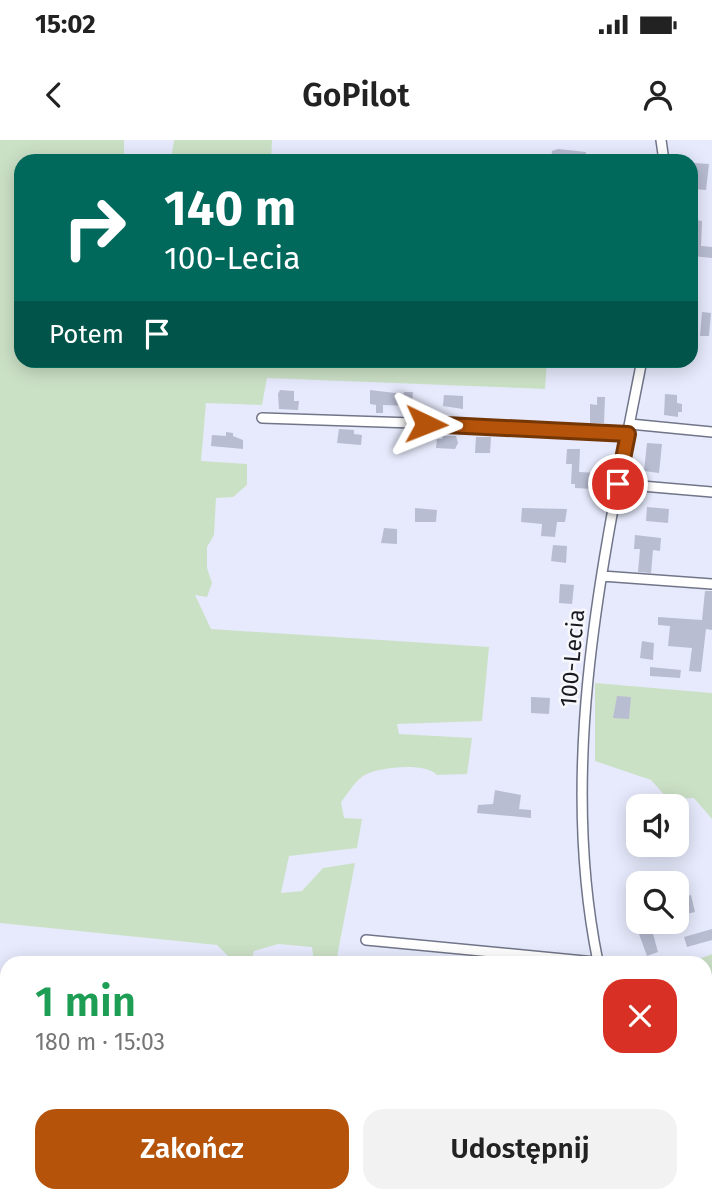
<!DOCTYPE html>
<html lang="pl">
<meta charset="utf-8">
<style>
body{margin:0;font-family:"Fira Sans",sans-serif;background:#f2f2f2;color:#222;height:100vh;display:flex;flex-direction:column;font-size:26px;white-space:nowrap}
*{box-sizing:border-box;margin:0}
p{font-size:23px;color:#767676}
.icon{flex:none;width:38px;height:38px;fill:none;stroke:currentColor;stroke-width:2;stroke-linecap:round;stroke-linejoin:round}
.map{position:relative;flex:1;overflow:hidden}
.sheet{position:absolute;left:0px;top:816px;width:712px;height:247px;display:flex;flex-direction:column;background:#fff;border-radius:21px 21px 0 0;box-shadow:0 4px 18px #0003}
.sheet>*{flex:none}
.banner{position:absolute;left:14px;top:14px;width:684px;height:214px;border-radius:21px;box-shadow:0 4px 18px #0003;background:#00695c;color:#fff;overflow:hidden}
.controls{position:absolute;left:626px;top:654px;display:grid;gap:14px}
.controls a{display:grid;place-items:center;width:63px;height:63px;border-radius:14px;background:#fff;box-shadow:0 4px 18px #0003;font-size:35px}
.pin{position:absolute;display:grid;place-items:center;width:60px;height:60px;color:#fff;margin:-30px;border:4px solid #fff;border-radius:50%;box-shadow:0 2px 7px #0007}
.me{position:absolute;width:77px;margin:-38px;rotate:92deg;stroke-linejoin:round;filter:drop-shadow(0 0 5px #0008)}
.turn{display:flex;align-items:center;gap:24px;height:147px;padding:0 35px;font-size:32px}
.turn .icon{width:91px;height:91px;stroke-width:2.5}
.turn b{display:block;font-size:49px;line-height:60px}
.then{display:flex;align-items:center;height:66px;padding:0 35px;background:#0003;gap:14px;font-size:26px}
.round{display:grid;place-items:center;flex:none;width:74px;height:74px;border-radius:21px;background:#f2f2f2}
.summary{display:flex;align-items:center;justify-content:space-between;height:119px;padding:0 35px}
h1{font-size:42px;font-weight:600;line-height:52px;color:#1e9e55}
.primary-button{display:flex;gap:14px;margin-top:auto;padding:14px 35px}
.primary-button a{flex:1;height:80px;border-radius:21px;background:#b45309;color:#fff;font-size:28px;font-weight:600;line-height:80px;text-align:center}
.primary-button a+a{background:#f2f2f2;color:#222}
.status{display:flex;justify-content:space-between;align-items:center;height:49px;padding:0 35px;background:#fff;direction:ltr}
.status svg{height:19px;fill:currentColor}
header{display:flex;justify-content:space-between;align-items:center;height:91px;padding:0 35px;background:#fff;font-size:32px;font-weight:600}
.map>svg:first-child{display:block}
.green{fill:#cbe1c6}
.building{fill:#b9bdd2}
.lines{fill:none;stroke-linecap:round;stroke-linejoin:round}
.minor-casing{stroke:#717588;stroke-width:12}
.minor{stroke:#fff;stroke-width:9}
.route-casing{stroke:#753606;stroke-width:18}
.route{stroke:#b45309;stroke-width:12}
.labels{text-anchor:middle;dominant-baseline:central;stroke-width:5;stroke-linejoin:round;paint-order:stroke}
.street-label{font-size:23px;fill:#181a21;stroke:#f7f8fc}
</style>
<div class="status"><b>15:02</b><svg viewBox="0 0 49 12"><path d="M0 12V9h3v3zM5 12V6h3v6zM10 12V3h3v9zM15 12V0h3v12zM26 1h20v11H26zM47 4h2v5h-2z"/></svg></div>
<header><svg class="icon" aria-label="back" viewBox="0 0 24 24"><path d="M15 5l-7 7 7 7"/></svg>GoPilot<svg class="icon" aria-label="person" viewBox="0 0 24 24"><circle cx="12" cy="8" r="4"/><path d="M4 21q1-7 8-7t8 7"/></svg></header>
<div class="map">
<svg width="712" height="1062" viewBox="0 0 712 1062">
<rect width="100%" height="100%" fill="#e6eafc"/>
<path class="green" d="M0,0H124V15L171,21L174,0H272L271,21H21V220L547,221L545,249L267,238L262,265L206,263L201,321L247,324V345L233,357L216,358L214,395L207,407V428L212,443L207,457L195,455L211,489L489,507L482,581L397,584L399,594L472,598L467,634L437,635C425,622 378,627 363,636C355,641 347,655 341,662L344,678L362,679L357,708L289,716L281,753L302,751L323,728L355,723L336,822H314L312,807L278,804L254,811L251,822H210L228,816L217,805L0,783Z
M595,543L712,553V679L694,658L668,659L651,640L595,621Z
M712,814V874L705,873V822H691Z
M261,1055H349L309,1059H414L418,1062H261Z"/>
<path class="building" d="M558,9L586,12L585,21H551L552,11Z
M694,23L709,24L706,50L694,49Z
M696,80L702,81L701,106L712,107V118L692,116L691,85H695Z
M702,172L711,173L709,196H700Z
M280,250L294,251V261H299L298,270L279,269L278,254Z
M370,250L404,254V252H413L412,266L383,265V273H376V265L370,264Z
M665,254L677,255V263L682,264V272H678V277L664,275Z
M444,255L463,256V269L443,266Z
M597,257H605L604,283H590V264L597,265Z
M339,289L354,290V294L362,295L361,305L337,303Z
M226,292L233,293V296L243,300V309L211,306L212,295L226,296Z
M443,296H456L458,303L455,309L436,308L437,299H442Z
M476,297H491L490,313H475Z
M647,303L662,304L659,333L644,331Z
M567,309H580L579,332L598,333L597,342H593L592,349L575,348V344H571L572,324H566Z
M647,367L669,369L668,383L646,381Z
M415,368L437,370L436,382H415Z
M522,368L567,369L565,382H557L555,397L541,396L542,384L521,382Z
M384,388L397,389V404L381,403Z
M635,395L661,398L660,411L653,410L651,433L638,432L640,409H634Z
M553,405L567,406L566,423L551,421Z
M560,444L574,445L572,464L559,463Z
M705,451H712V490L706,489L701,532L689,531L692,508L668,506L670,486L658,485V477L702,480Z
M642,501L654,503L653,520L640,518Z
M650,527L681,530L680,538L650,536Z
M617,556L631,557L629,579L613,578Z
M531,557L550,558L549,574L531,573Z
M495,650L521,655L519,669L531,670V678L477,673L478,665L493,664Z
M691,755L695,772L682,775L678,758Z
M712,789V800L687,807L684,797Z
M652,790L658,812L647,816L639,794Z"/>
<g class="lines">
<g class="minor-casing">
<path id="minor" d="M661,0L664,21
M262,278L536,287L628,294
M630,284L712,292
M618,344L712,352
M602,436L712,444
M366,800L595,822
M598,822C557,622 603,418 642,220
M676,1055L678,1062"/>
</g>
<use href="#minor" class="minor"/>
</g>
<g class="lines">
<g class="route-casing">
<path id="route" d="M426,284L628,294L618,344"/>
</g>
<use href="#route" class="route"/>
</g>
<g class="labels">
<g class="street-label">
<text transform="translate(572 518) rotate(-85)">100-Lecia</text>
</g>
</g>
</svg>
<div class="controls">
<a><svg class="icon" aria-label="sound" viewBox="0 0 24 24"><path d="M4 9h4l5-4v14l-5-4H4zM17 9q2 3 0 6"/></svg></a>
<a><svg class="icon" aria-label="search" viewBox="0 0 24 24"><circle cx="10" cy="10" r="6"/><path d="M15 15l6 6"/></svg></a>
</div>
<div class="pin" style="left:618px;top:344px;background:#d93025"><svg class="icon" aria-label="arrive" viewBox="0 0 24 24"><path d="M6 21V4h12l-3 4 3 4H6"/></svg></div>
<svg class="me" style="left:426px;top:284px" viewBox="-20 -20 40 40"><path d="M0-17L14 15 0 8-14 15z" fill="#b45309" stroke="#fff" stroke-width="4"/></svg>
<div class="banner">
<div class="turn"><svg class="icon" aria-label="right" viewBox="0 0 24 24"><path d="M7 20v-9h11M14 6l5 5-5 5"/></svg><div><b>140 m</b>100-Lecia</div></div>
<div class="then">Potem<svg class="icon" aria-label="arrive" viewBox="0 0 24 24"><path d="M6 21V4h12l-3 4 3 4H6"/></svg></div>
</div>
<section class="sheet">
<div class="summary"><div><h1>1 min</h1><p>180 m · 15:03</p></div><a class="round" style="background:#d93025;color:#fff"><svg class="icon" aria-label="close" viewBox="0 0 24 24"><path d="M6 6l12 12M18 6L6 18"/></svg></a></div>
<div class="primary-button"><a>Zakończ</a><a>Udostępnij</a></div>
</section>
</div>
